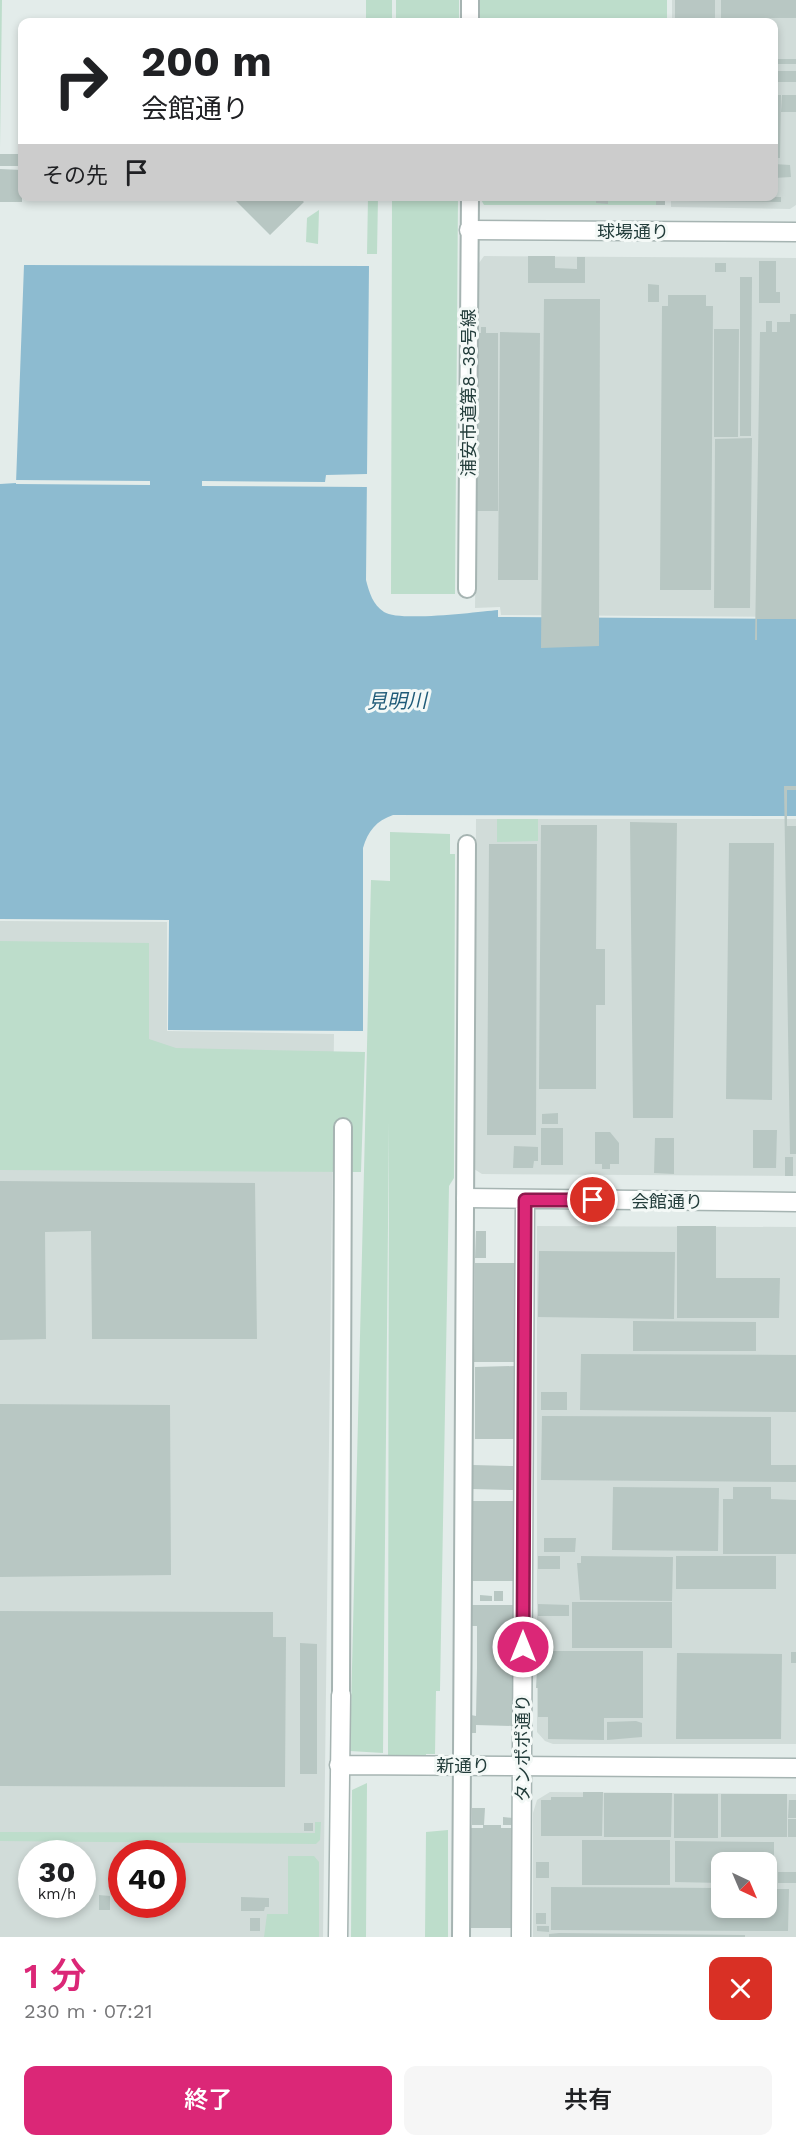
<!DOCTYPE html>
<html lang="ja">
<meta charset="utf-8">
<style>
body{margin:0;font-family:"Work Sans","Noto Sans JP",sans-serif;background:#f6f6f6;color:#202124;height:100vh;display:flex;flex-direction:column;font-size:22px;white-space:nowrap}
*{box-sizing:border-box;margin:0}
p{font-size:20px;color:#757577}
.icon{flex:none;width:33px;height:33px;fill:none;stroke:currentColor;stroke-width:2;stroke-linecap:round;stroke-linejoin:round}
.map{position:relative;height:1937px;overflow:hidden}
.side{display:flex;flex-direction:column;background:#fff;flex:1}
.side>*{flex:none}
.guide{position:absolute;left:18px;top:18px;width:760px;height:183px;border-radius:12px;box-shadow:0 3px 9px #0003;background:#fff;color:#202124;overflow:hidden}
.needle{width:39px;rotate:136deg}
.buttons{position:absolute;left:711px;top:1852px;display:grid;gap:12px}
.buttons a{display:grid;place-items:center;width:66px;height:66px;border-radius:12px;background:#fff;box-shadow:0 3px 9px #0003;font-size:30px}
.speed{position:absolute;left:18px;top:1840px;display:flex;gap:12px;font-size:30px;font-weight:700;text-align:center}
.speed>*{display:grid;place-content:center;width:78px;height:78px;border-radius:50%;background:#fff;box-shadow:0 3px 9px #0003;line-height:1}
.speed small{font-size:15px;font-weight:400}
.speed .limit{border:9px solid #d22;background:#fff;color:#111}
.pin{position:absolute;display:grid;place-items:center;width:51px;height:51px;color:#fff;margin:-26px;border:3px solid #fff;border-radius:50%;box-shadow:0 2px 6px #0007}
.me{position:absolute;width:66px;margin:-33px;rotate:0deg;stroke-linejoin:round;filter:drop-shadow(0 0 4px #0008)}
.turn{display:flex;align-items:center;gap:21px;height:126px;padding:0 24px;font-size:27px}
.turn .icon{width:78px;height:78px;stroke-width:2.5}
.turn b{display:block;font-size:42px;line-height:51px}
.then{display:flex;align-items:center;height:57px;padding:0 24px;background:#0003;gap:12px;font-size:22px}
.round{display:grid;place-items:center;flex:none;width:63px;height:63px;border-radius:12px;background:#f6f6f6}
.head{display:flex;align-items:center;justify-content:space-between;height:102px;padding:0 24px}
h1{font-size:36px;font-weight:600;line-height:45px;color:#db2777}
.action{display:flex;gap:12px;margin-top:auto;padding:12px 24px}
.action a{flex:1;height:69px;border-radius:12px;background:#db2777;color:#fff;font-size:24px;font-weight:600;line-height:69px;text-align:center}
.action a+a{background:#f6f6f6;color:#202124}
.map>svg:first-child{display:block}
.built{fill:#d1dcd9;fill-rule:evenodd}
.green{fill:#bdddcb}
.water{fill:#8dbbd0}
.pier{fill:#e3ecea}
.building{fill:#b8c7c3}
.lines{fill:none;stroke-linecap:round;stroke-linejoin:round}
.minor-casing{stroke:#a6b4b2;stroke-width:20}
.tertiary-casing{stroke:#a6b4b2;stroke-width:21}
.minor{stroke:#fff;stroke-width:16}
.tertiary{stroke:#fff;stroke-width:18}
.route-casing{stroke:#8e194d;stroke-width:15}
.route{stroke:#db2777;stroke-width:10}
.labels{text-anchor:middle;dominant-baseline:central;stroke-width:6;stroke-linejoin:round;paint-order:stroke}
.street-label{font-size:18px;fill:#233d3b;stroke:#f4f9f7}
.water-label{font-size:20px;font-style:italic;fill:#1f5b78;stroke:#f4f9f7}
</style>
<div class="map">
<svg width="796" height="1937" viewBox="0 0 796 1937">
<rect width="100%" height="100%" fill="#e3ecea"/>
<path class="built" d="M672,0H796V205L790,209L671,207V197L774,196V22H672Z
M484,256L796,258V617L501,615L500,607L475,608L479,263Z
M476,819H796V1176L482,1174L474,1169Z
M0,921L167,922V1031L334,1034L323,1937H0ZM32,1854H82V1905H32ZM122,1854H172V1905H122Z
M537,1226L796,1227V1744H553L545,1741L537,1732Z
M550,1792L796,1794V1937H533V1813L537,1800ZM722,1863H766V1908H722Z"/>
<path class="green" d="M0,0H2L0,148Z
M366,0H392V22H366Z
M396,0H459V22H396Z
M478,0H667V22H478Z
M479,196H665V205H484Z
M368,197H378L377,254H367Z
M392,197H458L455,594H391Z
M319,210L318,244L306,242L307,218Z
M497,819H538V841L497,842Z
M390,832L450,834V854H455L454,1178L449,1186L440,1691H436L435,1754H426V1757L388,1755L389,1121L383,1753L350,1751L371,880L390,881Z
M0,941L149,943V1039L176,1048L365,1052L361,1172L0,1170Z
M367,1783L366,1937H351L352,1790Z
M315,1822H321L320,1840L316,1844L0,1841V1832L315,1833Z
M448,1830V1937H425L426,1832Z
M288,1856H314L319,1862V1937H264L267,1914H288Z"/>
<path class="water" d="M24,265L369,266L366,580C369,592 373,605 384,612C399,622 477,612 498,610V617L796,619V816L393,815C376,821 368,831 363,848V1031L168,1030L169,920L0,919V484L16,483Z"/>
<path class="pier" d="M367,474V487L202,486V481L325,482L326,475Z
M16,480L150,481V485L16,484Z"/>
<path class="building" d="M675,0H715V22H675Z
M721,0H796V18H721Z
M774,59H796V64H774Z
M774,71H796V82H774Z
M774,95H781L780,158H774Z
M782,95H796V112H781Z
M0,154H22V166H0Z
M774,164L790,165L791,177L774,178Z
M0,169L22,170V202H0Z
M241,196H298L304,202L270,235L236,201Z
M656,196H665V205H656Z
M673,196L781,197V202L673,201Z
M596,198H608V204L596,203Z
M528,256H555V268L577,269V257H585V283H528Z
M759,261H776V292H780V303H759Z
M715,263H726V272H715Z
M740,277H752L751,436H740Z
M648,284L659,285V302H648Z
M668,295H706V306H713L711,590H660L662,306H668Z
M544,299H600L599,646L541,648Z
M790,314H796V619H757V640H755L760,332H766V321H772V332H777V322H790Z
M481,327H486V333H498V511H477V333H481Z
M714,329H739L738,437H714Z
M500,332L540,333L538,580H498Z
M752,438L750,608H714L715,439Z
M784,786H796V790H787V826H796V1154H790Z
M630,822L677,823L673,1118H633Z
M541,825H597L596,949H605V1005H596V1089H539Z
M729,843H774L772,1100L726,1099Z
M489,844H537L536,1135H487Z
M558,1113V1124H542V1114Z
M541,1128H563V1165H541Z
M753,1130H777L776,1168H753Z
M595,1132H610L619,1143V1164H610V1169H602V1164H595Z
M655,1138H674V1174L654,1173Z
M514,1146L538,1147V1161H534L533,1168H513Z
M785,1157H793V1176H785Z
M0,1181L255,1183L257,1339H92L91,1231L45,1232L46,1339L0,1340Z
M677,1226H716V1278H780L779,1318H677Z
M476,1231H486V1258H475Z
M539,1251L675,1252L674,1319L538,1317Z
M475,1263H515V1362H474Z
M633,1321L756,1322V1351H633Z
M581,1354L796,1355V1412L580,1410Z
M514,1366V1439H475V1367Z
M541,1392H567V1410H541Z
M0,1404L170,1405L171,1575L0,1577Z
M542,1416L771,1417V1465H796V1482L541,1480Z
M473,1465L513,1466V1490L472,1489Z
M613,1487L719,1488L718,1551L612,1550Z
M733,1487H771V1499L796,1500V1554H723V1499H733Z
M472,1501H513V1581H472Z
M544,1538H576L575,1552H544Z
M538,1556H560V1569H538Z
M581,1556L673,1557L672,1601L580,1600L577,1563H581Z
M676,1556H776V1589H676Z
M494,1591H503V1601H494Z
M480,1595L492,1596V1601H480Z
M572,1602H672V1648H572Z
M538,1604L569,1605V1616H538Z
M471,1605H514L513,1726L476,1725V1733H470L471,1715L476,1716L477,1668V1626H471Z
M0,1611L273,1612V1637H286L285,1787L0,1786Z
M300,1643L317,1644V1774H300Z
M538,1651H643V1718H604V1740L548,1739V1717H538V1688H536Z
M791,1652H796V1663H791Z
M677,1653L782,1654L781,1739H676Z
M636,1721L642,1723V1737L607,1740V1722Z
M583,1792H603L602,1836H541V1800H551V1797H583Z
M604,1793H672L671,1837H604Z
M674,1794H718V1838H674Z
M721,1794H787V1837H721Z
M789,1800H796V1818H788Z
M472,1808H485L484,1825H472Z
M503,1817L513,1818V1825H503Z
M788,1819H796V1837H788Z
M304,1823H313V1831H304Z
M483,1825H501V1828H512L511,1928H471V1828H483Z
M582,1840H670V1885H582Z
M675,1841L774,1842V1883H766V1863H722V1883L675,1882Z
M536,1862H549V1878H536Z
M778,1872H796V1883H778Z
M551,1887L722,1888V1908H766V1889H789L788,1931L551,1930Z
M99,1895L110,1896V1910H99Z
M241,1897L269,1898V1907H265L264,1911H241Z
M536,1913H546V1924H536Z
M250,1918H260V1931H250Z
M537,1926H549V1932L537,1931Z
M559,1933L745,1935V1937H549V1934Z"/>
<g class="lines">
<g class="minor-casing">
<path id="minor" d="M470,22V0
M467,589L470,196
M341,1695L343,1127
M461,1937L467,844"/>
</g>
<g class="tertiary-casing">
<path id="tertiary" d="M469,230L796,232
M466,1198L796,1202
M339,1765L796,1768
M338,1937L341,1695
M521,1937L525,1200"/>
</g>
<use href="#minor" class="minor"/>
<use href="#tertiary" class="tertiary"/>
</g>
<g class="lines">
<g class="route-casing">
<path id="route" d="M523,1647L525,1200H593"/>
</g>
<use href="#route" class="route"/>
</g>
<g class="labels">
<g class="street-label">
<text x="633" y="231">球場通り</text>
<text transform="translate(468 393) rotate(-90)">浦安市道第8-38号線</text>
<text x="667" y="1201">会館通り</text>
<text transform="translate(522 1748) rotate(-90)">タンポポ通り</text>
<text x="463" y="1765">新通り</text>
</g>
<g class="water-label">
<text transform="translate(397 701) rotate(-1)">見明川</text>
</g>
</g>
</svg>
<div class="buttons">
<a><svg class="needle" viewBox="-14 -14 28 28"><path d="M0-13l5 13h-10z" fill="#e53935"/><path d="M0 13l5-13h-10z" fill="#757577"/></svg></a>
</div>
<div class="speed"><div>30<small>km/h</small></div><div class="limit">40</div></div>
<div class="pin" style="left:593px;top:1200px;background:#d93025"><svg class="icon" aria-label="arrive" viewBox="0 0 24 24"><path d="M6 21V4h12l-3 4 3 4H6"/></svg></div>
<svg class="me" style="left:523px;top:1647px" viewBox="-20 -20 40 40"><circle r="17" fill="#db2777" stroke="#fff" stroke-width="3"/><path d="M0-11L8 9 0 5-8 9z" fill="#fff"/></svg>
<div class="guide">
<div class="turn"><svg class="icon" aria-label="right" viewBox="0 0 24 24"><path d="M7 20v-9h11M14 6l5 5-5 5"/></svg><div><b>200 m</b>会館通り</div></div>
<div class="then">その先<svg class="icon" aria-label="arrive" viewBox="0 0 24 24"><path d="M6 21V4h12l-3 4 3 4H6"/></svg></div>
</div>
</div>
<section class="side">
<div class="head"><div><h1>1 分</h1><p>230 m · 07:21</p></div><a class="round" style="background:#d93025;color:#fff"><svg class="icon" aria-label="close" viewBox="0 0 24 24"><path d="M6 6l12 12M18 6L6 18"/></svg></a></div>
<div class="action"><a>終了</a><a>共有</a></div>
</section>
